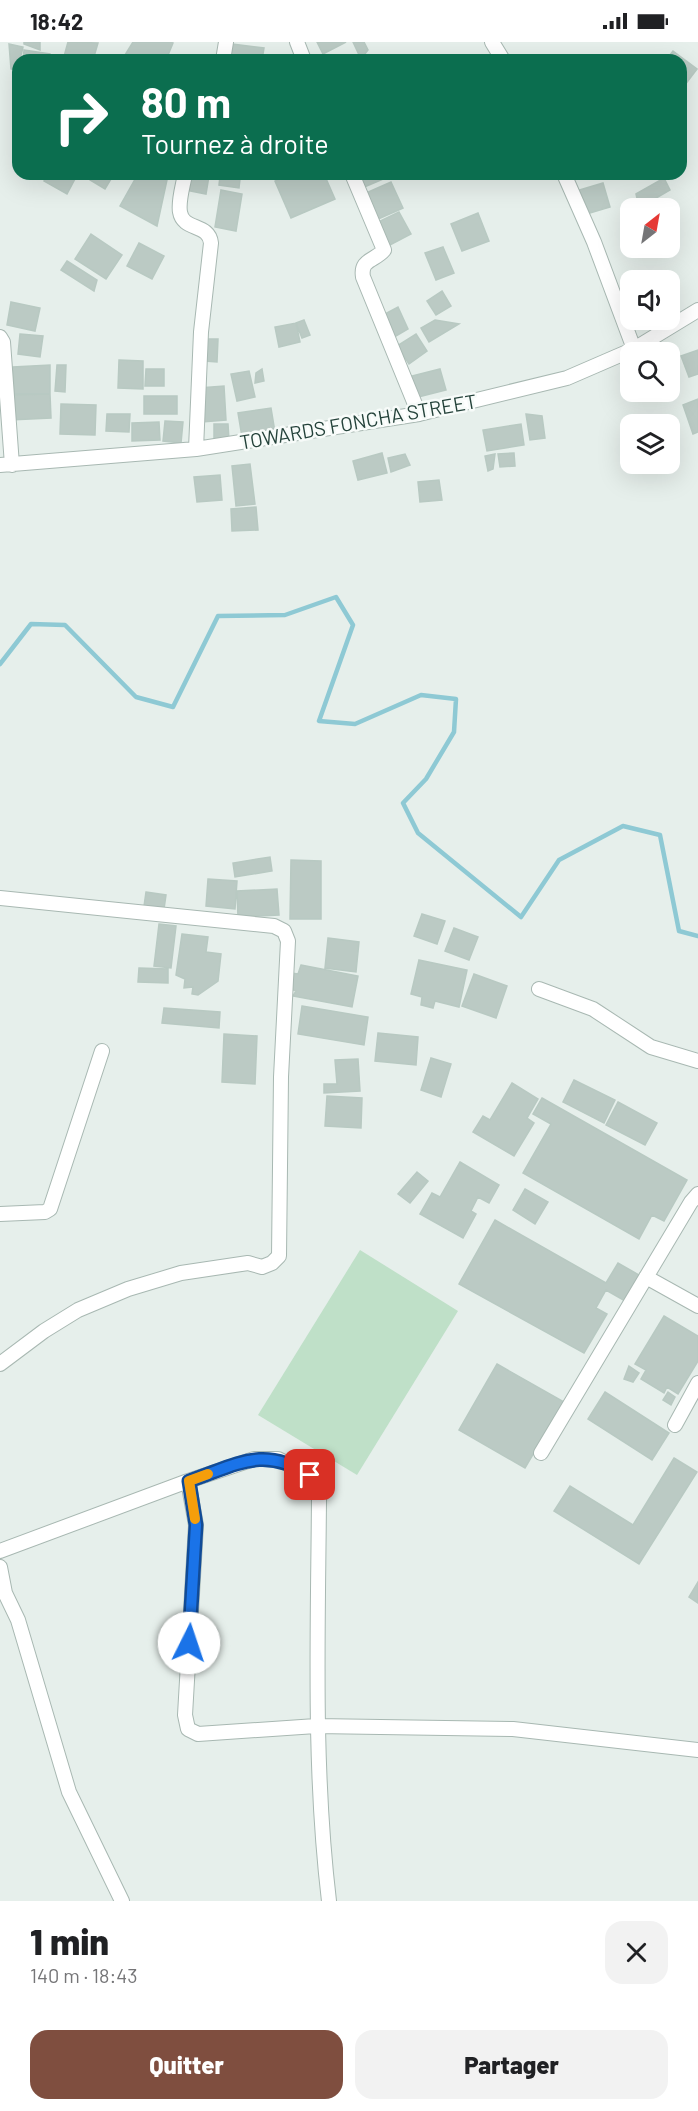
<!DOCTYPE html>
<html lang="fr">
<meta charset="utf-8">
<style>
body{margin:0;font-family:Barlow,sans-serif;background:#f2f2f2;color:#202124;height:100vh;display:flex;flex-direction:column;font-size:22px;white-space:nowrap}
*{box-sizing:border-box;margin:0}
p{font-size:20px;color:#757577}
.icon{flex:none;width:33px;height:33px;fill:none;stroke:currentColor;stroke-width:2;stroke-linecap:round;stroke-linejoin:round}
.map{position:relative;height:1859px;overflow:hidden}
.side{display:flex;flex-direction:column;background:#fff;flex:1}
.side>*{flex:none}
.banner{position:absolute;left:12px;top:12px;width:675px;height:126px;border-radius:18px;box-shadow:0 6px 24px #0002;background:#0b6e4f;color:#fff;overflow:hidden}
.needle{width:39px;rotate:31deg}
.controls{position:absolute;left:620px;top:156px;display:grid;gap:12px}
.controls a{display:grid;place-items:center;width:60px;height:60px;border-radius:12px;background:#fff;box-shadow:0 6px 24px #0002;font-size:30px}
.pin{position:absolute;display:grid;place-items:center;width:51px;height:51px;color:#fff;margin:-26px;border-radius:12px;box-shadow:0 3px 9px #0006}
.me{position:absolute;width:66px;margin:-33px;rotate:4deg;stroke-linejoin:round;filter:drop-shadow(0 0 4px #0008)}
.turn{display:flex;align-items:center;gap:21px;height:126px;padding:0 30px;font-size:27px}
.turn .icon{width:78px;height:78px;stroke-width:2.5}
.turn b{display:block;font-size:42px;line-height:51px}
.round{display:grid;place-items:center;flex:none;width:63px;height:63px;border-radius:18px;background:#f2f2f2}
.head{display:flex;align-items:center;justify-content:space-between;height:102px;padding:0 30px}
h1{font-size:36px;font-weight:800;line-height:45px}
.action{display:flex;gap:12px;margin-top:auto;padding:12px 30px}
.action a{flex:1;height:69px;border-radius:18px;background:#7f4e3f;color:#fff;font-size:24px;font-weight:800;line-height:69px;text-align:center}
.action a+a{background:#f2f2f2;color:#202124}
.status{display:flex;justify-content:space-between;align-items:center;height:42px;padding:0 30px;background:#fff;direction:ltr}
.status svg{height:16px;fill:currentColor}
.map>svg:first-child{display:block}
.green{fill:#bfe0c8}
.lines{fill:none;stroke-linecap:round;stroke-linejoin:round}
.stream{stroke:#8ec9d4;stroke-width:4.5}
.building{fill:#bbcac4;stroke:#b8c9c2;stroke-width:1.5}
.minor-casing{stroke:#a8b8b2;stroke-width:16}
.minor{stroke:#fff;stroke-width:14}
.route-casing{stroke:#114b97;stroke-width:15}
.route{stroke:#1a73e8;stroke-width:10}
.slow{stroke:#f59e0b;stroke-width:10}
.labels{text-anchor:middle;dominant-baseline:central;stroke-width:5;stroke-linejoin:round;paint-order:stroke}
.street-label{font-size:20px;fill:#24423a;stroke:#f7fbf9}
</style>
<div class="status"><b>18:42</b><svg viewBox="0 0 49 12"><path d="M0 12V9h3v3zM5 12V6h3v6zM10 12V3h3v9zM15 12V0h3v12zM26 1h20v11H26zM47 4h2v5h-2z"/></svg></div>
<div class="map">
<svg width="698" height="1859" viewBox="0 0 698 1859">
<rect width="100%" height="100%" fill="#e6efeb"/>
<path class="green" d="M360,1208L458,1269L357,1433L258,1373Z"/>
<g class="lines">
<path class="stream" d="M0,622L31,582L65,583L136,655L173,665L218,574L285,573L336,555L353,583L319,679L355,682L421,653L456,657L454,690L426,737L403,761L418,791L521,875L559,818L623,784L660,793L679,889L698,894"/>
</g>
<path class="building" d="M24,0H40V8L24,2Z
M68,0L98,1L93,18H63Z
M133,0H170L173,1L166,18H135L125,13Z
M317,0H346L323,12Z
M353,0H364L368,8L361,17Z
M9,2L23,5L20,18H18V29L11,27Z
M232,2L264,6L262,18H230Z
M24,8L50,12V18H23Z
M673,9L697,27L681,48V18H666Z
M48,132H75L77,133L67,152L44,139Z
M86,132H114L105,147L85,135Z
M138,132H155L167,138L157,184L120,164Z
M188,132L209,134L206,152L185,148Z
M290,132H324L335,157L291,176L275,139Z
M356,132H381L383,137L362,146Z
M220,134L240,137L239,146L219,143Z
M664,136L670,148L639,166L636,152Z
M391,140L403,166L376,178L364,152Z
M603,141L610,165L583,173L576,149Z
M221,148L242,152L236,189L215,185Z
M399,170L411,192L388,204L376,181Z
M478,171L489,199L462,209L451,182Z
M91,192L122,213L106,237L75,217Z
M139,201L164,214L152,237L127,224Z
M443,205L454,231L436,238L425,211Z
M67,219L97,238L94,249L61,228Z
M442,249L451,264L436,273L427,259Z
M11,260L40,266L35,289L7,283Z
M398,265L408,287L391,297L381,274Z
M304,278L310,293L302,296L296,281Z
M435,278L459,282L429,300L421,286Z
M296,281L300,300L279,305L275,285Z
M20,292L43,294L40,315L18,312Z
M416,292L427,309L409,322L397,304Z
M206,297H218L217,320L205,319Z
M698,308V332L689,335L681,314Z
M119,318L143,319V347L118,346Z
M50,323V352H14L13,325Z
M57,323H66L65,350L55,349Z
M146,327H164V344H145Z
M262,327L264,339L255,341L256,331Z
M440,327L446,348L414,356L408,335Z
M249,329L255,355L237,359L231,332Z
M224,344L226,378L202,380L199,346Z
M50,352L51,376L10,378L9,353Z
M144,354H177V372H144Z
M698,357V390L693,392L683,363Z
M61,362L96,363L95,393L60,392Z
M271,366L275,390L242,395L238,371Z
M107,372H130L129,390L106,389Z
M526,372L542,374L545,396L530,398Z
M165,379L183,380L181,401L163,399Z
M159,380L160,398L132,399V381Z
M214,382H228L229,398L214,399Z
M521,382L524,403L487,409L483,388Z
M382,411L387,431L358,438L353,419Z
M514,411L515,424L500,425L498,412Z
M405,412L410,423L391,430L388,416Z
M495,412L493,427L488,429L485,414Z
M250,422L255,462L236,464L232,424Z
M220,433L222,458L197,460L194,435Z
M439,438L442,458L420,460L418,440Z
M256,465L258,488L232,489L231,467Z
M270,815L272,829L235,835L233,821Z
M291,818L321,819V877H290Z
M208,837L237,839L235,867L206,864Z
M277,847L279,873L238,875L237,849Z
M146,850L166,853L164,867L144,864Z
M422,872L445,879L437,902L414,894Z
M159,882L176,884L171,926L154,924Z
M454,886L478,895L469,918L445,909Z
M182,892L208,895L206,910L221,912L218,939L198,953L192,952L193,945L184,946L185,937L176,933Z
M328,896L359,900L356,930L325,926Z
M419,918L467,928L459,965L435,959L433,966L421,963L422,955L411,952Z
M301,923L358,934L352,965L293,954L296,949L289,946L292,931L298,932Z
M139,926L168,927V941L138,940Z
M474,932L507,944L496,976L462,964Z
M302,964L368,975L364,1003L298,992Z
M164,966L220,970L219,986L162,981Z
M378,991L418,995L416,1023L375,1019Z
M224,992L257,994L255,1042L222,1040Z
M431,1016L451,1022L441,1055L421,1048Z
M358,1017L360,1049L324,1051V1042H337L335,1018Z
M574,1038L615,1058L604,1081L563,1060Z
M512,1041L538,1057L527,1076L534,1081L514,1114L473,1090L483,1074L490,1078Z
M327,1054L362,1056L361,1086L325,1084Z
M542,1056L687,1138L664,1179L652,1173L639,1197L523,1131L551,1082L533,1072Z
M618,1060L657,1081L645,1103L606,1083Z
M460,1120L499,1143L489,1161L478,1155L471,1169L476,1172L463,1196L420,1172L432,1151L440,1155Z
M417,1130L428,1139L410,1161L398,1152Z
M525,1147L548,1160L535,1182L513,1168Z
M495,1178L606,1241L618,1221L639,1233L625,1259L606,1248L596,1266L607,1272L584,1311L459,1242Z
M664,1274L698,1294V1319L678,1352L667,1345L664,1351L641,1337L646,1328L635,1322Z
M497,1322L564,1360L525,1426L459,1388Z
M629,1324L639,1331L633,1340L624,1337Z
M605,1350L669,1391L652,1418L588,1377Z
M668,1350L675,1355L671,1363L663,1358Z
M674,1416L697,1430L639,1522L554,1469L570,1444L633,1483Z
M698,1540V1561L689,1555Z"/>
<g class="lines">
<g class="minor-casing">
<path id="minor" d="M297,0L304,18
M492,0L503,18
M223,18L226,0
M185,132C183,144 178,159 180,170C183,189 209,181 211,201L201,290L196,407
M352,132L384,208C375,219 360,217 363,235L419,372
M564,132L594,200L634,307
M0,295L3,300L12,423
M0,423L196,407L419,372L567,336L634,307L698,268
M0,856L274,884L284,889L288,899L281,1035L279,1214L272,1221L262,1225L248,1221L181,1231L128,1247L78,1268L44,1289L0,1322
M539,947L593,967L651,1005L698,1019
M0,1172L45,1170L50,1167L102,1009
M646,1235L698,1264
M675,1383L698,1341
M541,1411L691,1160L698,1152
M188,1439L196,1483L185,1673L188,1687L198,1692L316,1684L513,1687L698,1708
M0,1509L188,1439L254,1417H278L310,1433L319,1456C318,1591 313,1725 329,1859
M0,1525L5,1551L18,1578L69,1750L122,1859"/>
</g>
<use href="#minor" class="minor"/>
</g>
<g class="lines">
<g class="route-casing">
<path id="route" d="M189,1601L196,1483L189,1439C237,1423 262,1403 310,1433"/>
</g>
<use href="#route" class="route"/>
<path class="slow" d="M195,1477L189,1439L208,1432"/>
</g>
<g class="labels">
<g class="street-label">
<text transform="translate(358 379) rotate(-10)">TOWARDS FONCHA STREET</text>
</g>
</g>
</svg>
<div class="controls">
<a><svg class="needle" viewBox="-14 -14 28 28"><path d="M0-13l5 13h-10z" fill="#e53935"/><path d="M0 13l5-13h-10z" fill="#757577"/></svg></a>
<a><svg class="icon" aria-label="sound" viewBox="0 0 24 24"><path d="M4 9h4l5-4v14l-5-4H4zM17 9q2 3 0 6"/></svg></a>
<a><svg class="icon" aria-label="search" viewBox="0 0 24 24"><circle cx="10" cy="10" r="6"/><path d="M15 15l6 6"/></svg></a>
<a><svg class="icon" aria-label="layers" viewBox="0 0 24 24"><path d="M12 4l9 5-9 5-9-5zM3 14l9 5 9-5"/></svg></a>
</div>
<div class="pin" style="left:310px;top:1433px;background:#d93025"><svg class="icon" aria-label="arrive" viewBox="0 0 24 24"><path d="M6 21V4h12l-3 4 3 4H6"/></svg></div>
<svg class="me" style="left:189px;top:1601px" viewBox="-20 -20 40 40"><circle r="19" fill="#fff"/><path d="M0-13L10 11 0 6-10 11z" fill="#1a73e8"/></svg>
<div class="banner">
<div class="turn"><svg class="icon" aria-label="right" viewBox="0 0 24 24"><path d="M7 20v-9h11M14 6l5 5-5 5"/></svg><div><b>80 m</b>Tournez à droite</div></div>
</div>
</div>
<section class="side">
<div class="head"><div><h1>1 min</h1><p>140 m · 18:43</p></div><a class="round"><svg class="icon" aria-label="close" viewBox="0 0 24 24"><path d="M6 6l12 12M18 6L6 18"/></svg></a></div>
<div class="action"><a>Quitter</a><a>Partager</a></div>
</section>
